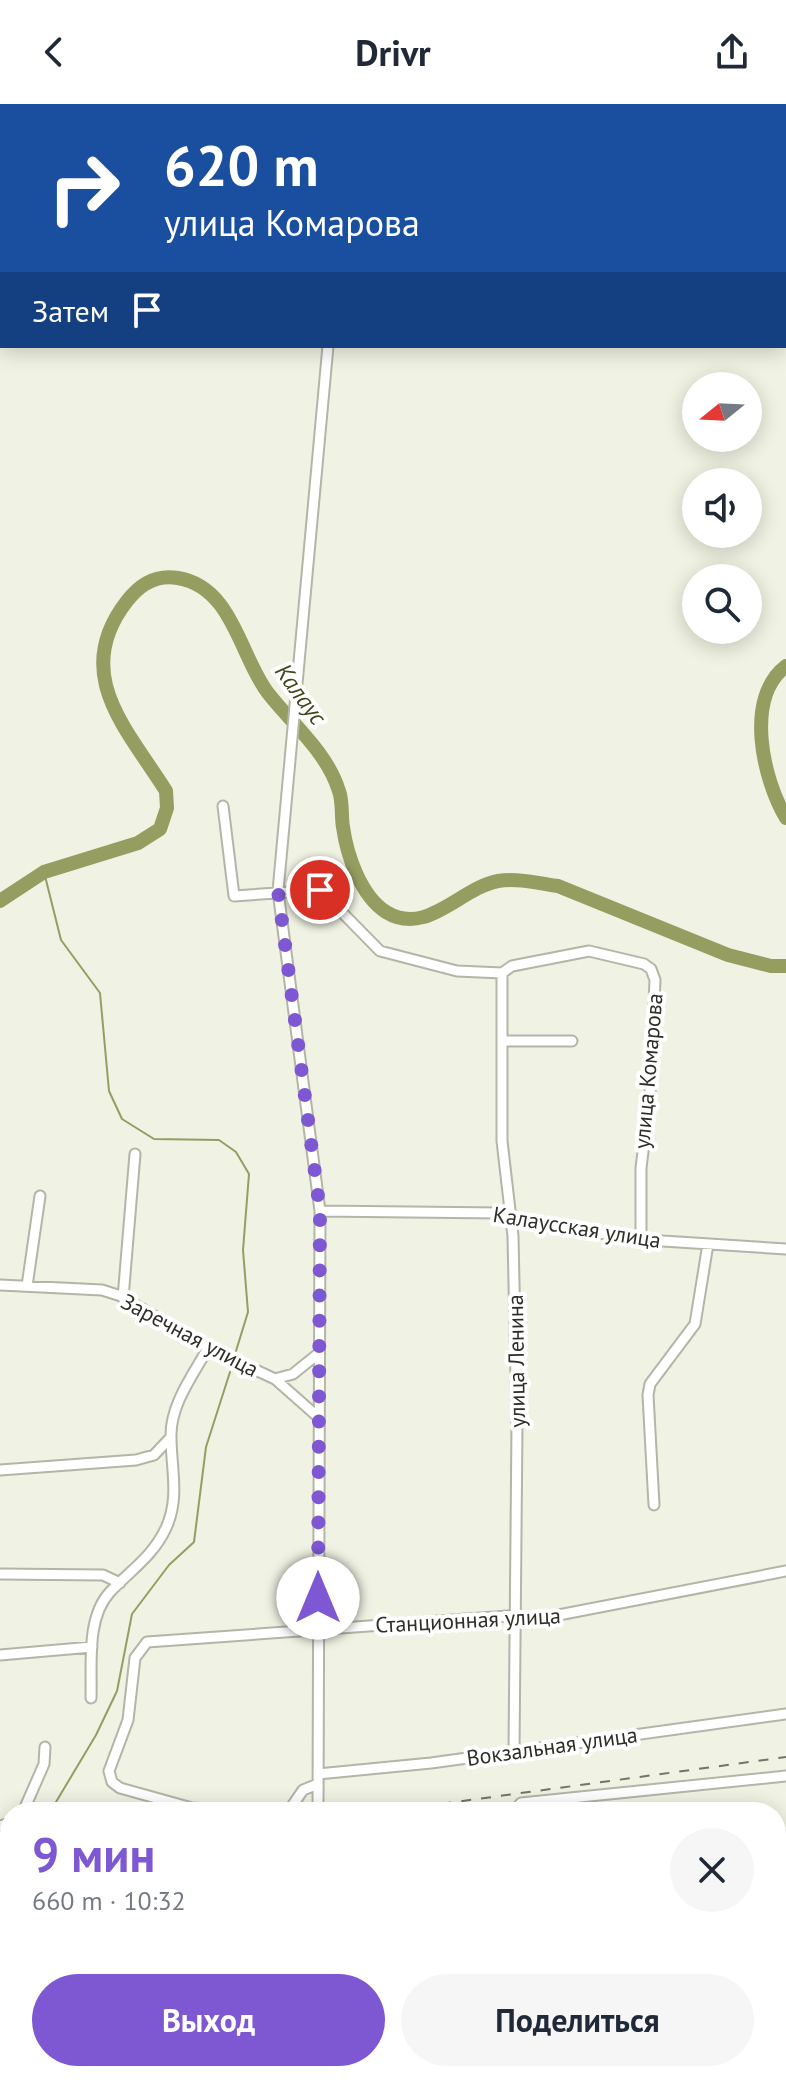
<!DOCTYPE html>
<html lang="ru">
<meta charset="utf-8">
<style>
body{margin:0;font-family:"PT Sans",sans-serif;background:#f6f6f7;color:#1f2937;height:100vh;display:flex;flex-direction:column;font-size:30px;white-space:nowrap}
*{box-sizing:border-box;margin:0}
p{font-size:26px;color:#747a83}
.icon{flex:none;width:44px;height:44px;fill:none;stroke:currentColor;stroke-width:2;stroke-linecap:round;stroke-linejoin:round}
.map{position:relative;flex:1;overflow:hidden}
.sheet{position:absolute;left:0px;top:1698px;width:786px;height:280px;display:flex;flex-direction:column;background:#fff;border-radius:32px 32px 0 0;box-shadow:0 4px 20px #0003}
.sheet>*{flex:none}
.banner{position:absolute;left:0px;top:0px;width:786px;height:244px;box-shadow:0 4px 20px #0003;background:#1a4fa0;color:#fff;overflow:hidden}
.needle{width:52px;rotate:252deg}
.controls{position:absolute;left:682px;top:268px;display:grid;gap:16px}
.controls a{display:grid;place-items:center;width:80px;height:80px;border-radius:50%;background:#fff;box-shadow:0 4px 20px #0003;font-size:40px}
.pin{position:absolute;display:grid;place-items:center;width:68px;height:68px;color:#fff;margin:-34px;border:4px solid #fff;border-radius:50%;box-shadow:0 2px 8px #0007}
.me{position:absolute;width:88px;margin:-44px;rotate:0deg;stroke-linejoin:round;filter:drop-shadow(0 0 6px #0008)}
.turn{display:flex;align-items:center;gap:28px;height:168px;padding:0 32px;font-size:36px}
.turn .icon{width:104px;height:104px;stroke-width:2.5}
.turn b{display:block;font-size:56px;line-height:68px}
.then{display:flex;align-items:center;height:76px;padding:0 32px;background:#0003;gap:16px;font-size:30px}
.round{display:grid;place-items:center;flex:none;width:84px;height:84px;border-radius:42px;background:#f6f6f7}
.headline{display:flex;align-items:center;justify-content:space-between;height:136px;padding:0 32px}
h1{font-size:48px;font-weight:600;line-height:60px;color:#7d58d2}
.button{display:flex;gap:16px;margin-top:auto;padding:16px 32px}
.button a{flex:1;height:92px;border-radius:48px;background:#7d58d2;color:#fff;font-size:32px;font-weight:600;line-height:92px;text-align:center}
.button a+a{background:#f6f6f7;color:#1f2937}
header{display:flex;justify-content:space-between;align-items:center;height:104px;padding:0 32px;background:#fff;font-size:36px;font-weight:600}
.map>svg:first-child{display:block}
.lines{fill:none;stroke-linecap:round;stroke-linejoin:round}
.stream{stroke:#969d61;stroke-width:2}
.river{stroke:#969d61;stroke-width:14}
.minor-casing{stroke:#b3b5a7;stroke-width:13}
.minor{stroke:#fff;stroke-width:9}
.rail{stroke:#72736a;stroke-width:2;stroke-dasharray:10 10;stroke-linecap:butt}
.route{stroke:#7d58d2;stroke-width:14;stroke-dasharray:0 25.2}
.labels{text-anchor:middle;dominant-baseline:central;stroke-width:8;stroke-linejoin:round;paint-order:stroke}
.street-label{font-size:22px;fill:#2d2e28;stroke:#fff}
.water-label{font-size:24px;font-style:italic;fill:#424618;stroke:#fff}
</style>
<header><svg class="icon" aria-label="back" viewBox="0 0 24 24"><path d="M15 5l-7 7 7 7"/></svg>Drivr<svg class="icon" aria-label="share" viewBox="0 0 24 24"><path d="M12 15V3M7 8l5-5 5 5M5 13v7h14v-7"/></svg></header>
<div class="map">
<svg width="786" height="1978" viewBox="0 0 786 1978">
<rect width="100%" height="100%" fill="#f0f2e3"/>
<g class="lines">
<path class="stream" d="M44,768L61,836L100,889L109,987L122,1015L154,1035L219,1036L236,1048L249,1070L243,1146L248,1208L236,1247
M50,1708L96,1631L117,1587L132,1510L169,1461L194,1438L206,1343L230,1268
M0,1885L10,1865
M0,1911L10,1938
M28,1968L34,1978"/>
<path class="river" d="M786,562C744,594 763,675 786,714
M0,797L44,768L138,739L160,725L167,704L166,687C128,626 70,570 127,497C140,480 156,470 178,474C233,483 240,553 268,589C293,621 327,648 339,687C343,698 341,712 343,723C347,752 361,792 386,808C427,833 460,784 498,777C518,774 538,779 558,782L728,851L771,862H786"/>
<g class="minor-casing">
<path id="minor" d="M349,2L350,0
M223,702L234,792L320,786L380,847L457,867L502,869L512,862L589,847L644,860L651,865L655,876L650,991L641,1064V1134
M502,869V1037L513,1132L517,1321L514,1646
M502,937H572
M320,1107L499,1109L549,1123L663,1137L786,1145
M0,1181L102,1186L121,1192L208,1244L275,1275L318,1313
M27,1182L40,1092
M123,1194L135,1050
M275,1275L293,1270L319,1249
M0,1366L136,1356L154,1351L171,1333
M654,1401L648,1291L650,1280L695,1220L708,1140
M0,1470L103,1471L120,1479
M0,1551L92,1543
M91,1594C92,1560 86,1514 110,1488C131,1466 153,1452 166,1424C180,1394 171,1364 171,1333C170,1301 193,1271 208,1244
M318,1670L431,1659L786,1610
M23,1708L44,1660L45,1643
M257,1708L192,1704L120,1684L112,1678L109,1667L128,1616L135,1554L147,1538L508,1512L543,1514L786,1467
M288,1708L303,1686L318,1680
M318,1708L320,1107L278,787L328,242
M513,1708L521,1699L786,1672
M0,1722L10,1719
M776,1773L786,1771
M0,1902L10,1900
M133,1968L139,1978
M318,1968V1978
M498,1968V1978
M407,1978L411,1968"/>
</g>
<use href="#minor" class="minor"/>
<path class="rail" d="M382,1708L786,1653
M0,1763L10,1762"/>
</g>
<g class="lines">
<path class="route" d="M318,1494L320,1107L278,787L320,786"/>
</g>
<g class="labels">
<g class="street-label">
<text transform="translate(648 967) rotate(-85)">улица Комарова</text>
<text transform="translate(577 1123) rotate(9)">Калаусская улица</text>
<text transform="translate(190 1231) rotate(28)">Заречная улица</text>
<text transform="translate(516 1257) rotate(-91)">улица Ленина</text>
<text transform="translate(468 1516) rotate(-3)">Станционная улица</text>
<text transform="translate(552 1642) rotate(-8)">Вокзальная улица</text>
</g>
<g class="water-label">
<text transform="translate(301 590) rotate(54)">Калаус</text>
</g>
</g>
</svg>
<div class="controls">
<a><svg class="needle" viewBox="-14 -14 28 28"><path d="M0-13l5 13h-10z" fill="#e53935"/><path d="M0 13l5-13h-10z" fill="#747a83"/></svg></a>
<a><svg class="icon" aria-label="sound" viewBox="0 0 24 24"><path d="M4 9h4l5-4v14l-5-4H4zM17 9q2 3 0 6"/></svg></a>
<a><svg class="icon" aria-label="search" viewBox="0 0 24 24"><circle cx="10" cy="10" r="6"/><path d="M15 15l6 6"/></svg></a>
</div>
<div class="pin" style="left:320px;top:786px;background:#d93025"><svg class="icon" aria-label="arrive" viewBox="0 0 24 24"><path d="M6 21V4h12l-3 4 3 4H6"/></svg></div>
<svg class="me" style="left:318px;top:1494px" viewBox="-20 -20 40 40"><circle r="19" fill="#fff"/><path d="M0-13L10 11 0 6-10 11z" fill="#7d58d2"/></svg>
<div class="banner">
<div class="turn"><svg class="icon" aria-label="right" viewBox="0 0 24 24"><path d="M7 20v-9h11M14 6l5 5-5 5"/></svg><div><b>620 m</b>улица Комарова</div></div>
<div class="then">Затем<svg class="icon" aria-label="arrive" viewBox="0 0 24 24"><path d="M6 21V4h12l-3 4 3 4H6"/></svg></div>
</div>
<section class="sheet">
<div class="headline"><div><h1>9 мин</h1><p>660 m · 10:32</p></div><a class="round"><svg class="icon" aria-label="close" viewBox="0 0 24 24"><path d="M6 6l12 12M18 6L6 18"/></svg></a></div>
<div class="button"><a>Выход</a><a>Поделиться</a></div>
</section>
</div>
